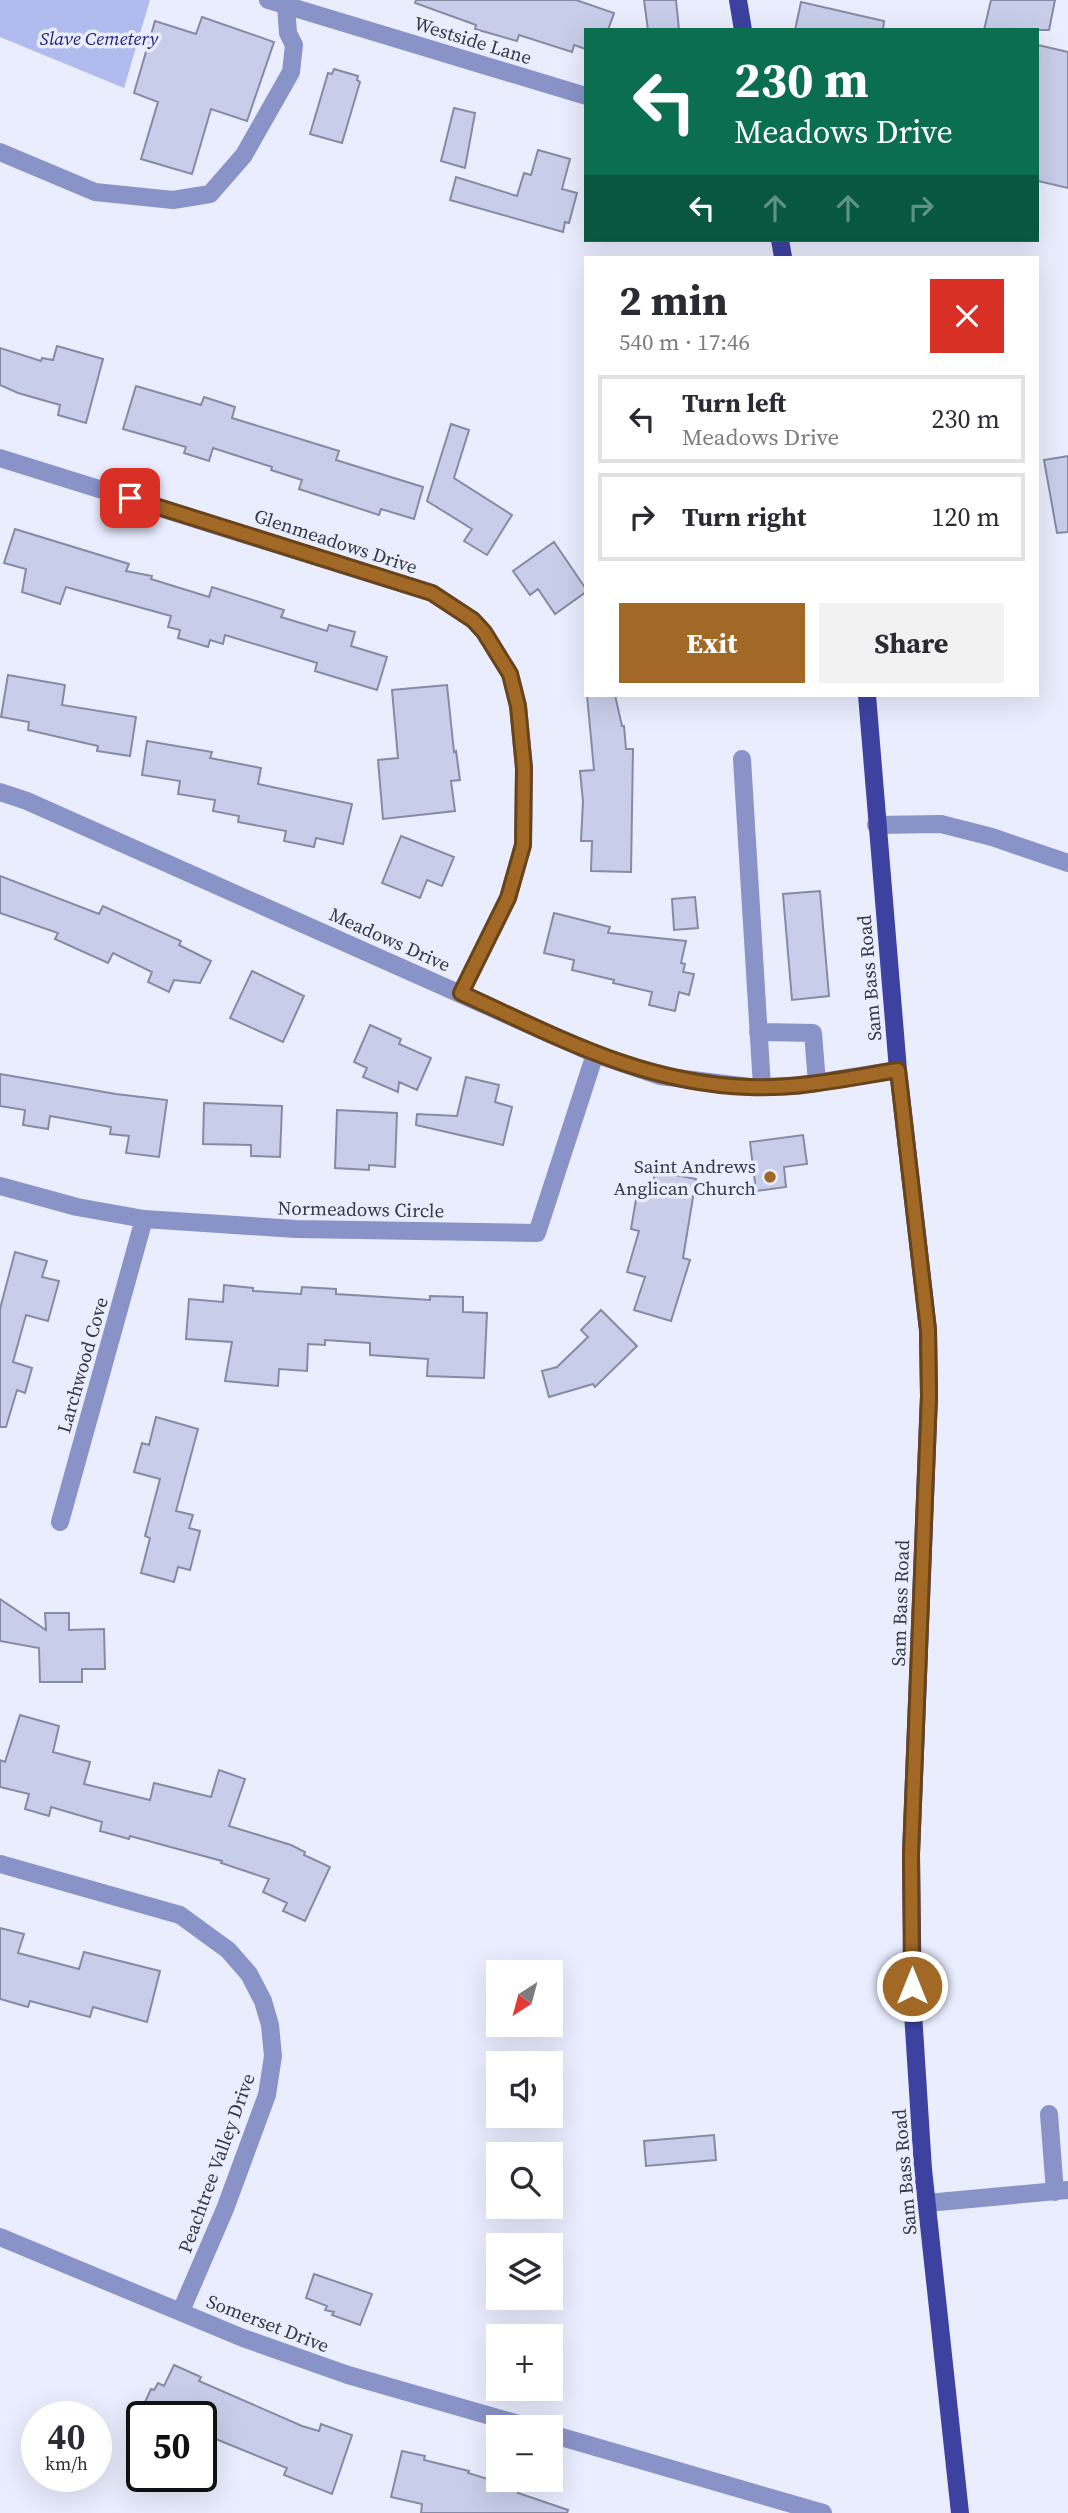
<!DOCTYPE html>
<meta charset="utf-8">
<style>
body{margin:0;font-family:"Source Serif 4",serif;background:#f2f2f3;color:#2b2b33;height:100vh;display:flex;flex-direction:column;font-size:26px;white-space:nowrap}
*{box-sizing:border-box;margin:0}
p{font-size:23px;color:#7c7c81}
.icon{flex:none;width:38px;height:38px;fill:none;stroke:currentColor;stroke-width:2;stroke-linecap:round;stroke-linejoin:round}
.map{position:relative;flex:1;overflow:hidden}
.panel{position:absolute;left:584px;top:256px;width:455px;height:441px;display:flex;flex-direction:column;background:#fff;border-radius:0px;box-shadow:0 7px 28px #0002}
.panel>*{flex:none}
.top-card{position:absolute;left:584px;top:28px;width:455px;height:214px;border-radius:0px;box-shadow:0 7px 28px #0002;background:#0b6e4f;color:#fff;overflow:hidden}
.needle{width:46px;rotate:216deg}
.fabs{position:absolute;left:486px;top:1960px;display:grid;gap:14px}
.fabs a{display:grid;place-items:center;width:77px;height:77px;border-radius:0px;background:#fff;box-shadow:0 7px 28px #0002;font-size:35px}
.speed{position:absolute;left:21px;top:2401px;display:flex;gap:14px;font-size:35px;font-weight:700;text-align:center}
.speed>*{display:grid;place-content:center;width:91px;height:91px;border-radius:50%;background:#fff;box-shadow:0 7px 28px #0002;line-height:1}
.speed small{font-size:18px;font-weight:400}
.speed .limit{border:4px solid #111;border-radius:10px;background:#fff;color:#111}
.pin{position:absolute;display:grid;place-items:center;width:60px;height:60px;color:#fff;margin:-30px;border-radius:14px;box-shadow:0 4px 10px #0006}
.me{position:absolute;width:77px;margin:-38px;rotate:0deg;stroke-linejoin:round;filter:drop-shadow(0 0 5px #0008)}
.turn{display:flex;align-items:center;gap:24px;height:147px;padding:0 35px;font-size:32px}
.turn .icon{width:91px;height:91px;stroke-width:2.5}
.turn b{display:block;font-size:49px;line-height:60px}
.lanes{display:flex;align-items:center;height:66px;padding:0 35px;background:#0003;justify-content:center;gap:35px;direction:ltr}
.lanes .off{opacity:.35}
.round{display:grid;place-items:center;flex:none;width:74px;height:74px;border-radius:0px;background:#f2f2f3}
.summary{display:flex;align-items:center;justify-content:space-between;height:119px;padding:0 35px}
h1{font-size:42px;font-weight:700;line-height:52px}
.cta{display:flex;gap:14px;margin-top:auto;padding:14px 35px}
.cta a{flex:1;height:80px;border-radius:0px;background:#a16826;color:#fff;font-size:28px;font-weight:700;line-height:80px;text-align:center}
.cta a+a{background:#f2f2f3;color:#2b2b33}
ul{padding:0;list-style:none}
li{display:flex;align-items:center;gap:21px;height:88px;margin:0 14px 10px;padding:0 21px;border:4px solid #e1e1e2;border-radius:0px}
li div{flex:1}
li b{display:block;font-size:26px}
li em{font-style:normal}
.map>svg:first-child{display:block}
.green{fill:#b1bbed}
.building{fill:#c8cee9;stroke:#868ba5;stroke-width:2}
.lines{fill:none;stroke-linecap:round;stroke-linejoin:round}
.minor{stroke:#8993c8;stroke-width:18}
.major{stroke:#3d42a0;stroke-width:18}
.route-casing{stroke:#694419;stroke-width:18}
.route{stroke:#a16826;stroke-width:12}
.poi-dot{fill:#a16826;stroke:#e9edfe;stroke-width:2.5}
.labels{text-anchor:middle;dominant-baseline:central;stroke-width:7;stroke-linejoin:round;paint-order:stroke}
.park-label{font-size:19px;font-style:italic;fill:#25217b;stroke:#e9edfe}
.street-label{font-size:19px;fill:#373944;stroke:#e9edfe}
.poi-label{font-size:19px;fill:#373944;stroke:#e9edfe;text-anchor:end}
</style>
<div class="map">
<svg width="1068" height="2513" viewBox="0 0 1068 2513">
<rect width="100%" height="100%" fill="#e9edfe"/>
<path class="green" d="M0,0H150L124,88L0,37Z"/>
<path class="building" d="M416,0H576L614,13L608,30H586V49L574,45L572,52L519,35L517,41L475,29L476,25L415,3Z
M644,0H676L679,30H648Z
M991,0H1055L1049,30H984Z
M801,2L884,21L883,30H795Z
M202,17L274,42L247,121L211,109L192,174L141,159L158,102L134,93L155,21L196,34Z
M1038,45L1068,52V188L1038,181Z
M334,69L358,76L357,80L360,82L342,143L310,134L328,73L332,74Z
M454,108L475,113L465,168L441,161Z
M538,150L570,159L562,189L577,193L569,223L565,222L563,232L450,200L456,177L517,196L524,173L531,175Z
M57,346L103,359L86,423L58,415L60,405L18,393L0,385V348L41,361L42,358L53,360Z
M136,386L201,405L204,397L235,407L232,418L339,451L336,460L423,487L414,519L381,509L379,515L299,489L302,480L271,470L272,467L213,448L209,461L184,453L186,447L123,429Z
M451,424L469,430L454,478L512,515L487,555L464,541L472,529L427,501Z
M1068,456V532L1057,533L1044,460Z
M15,529L129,564L126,571L152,576L151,579L209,597L212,587L284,610L281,617L327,631L329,625L355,632L351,646L387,657L377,690L315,671L317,663L225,635L223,644L210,640L208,647L178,638L180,630L168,627L171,616L66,587L60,604L22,592L26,569L4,563Z
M554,542L586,589V592L555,614L538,589L530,595L513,571Z
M8,675L65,685L62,705L136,717L130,756L97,751L98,746L28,730L29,722L1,717Z
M447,685L454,752L456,751L460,780L451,781L455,811L383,819L378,760L398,758L392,690Z
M587,695H615L622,726H624L626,749H633L631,872L591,871L592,841H581L583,801L580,771L594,770Z
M147,741L212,752L210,758L261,768L258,784L352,804L343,844L316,838L314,847L284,841L286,831L238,822L239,816L213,811L215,800L178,794L180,781L142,775Z
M401,836L454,857L442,886L427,880L420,898L382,883Z
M0,876L99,914L103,906L181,941L179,945L211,961L200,983L174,980L169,992L148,982L152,972L113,953L108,963L55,939L58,933L0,913Z
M820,891L829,996L792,1000L783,894Z
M695,897L698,928L674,930L672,899Z
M554,913L610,927L608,933L686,941L681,963L685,964L683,972L694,974L689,995L679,992L675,1011L649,1005L652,992L613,983L614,980L572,970L574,960L544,953Z
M252,971L304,996L283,1042L230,1018Z
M370,1025L401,1039L399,1044L431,1058L417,1090L399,1082L398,1092L363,1077L367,1068L354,1062Z
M0,1074L116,1094L167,1100L159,1157L126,1153L129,1136L110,1134L111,1127L50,1116L48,1129L23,1125L25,1110L0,1106Z
M466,1077L499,1085L495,1102L512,1107L503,1145L416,1125L417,1114L457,1116Z
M204,1103L282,1106L280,1157L251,1156V1145L203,1144Z
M337,1110L397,1113L395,1167L369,1165V1170L335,1168Z
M803,1135L807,1164L784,1167L786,1187L756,1191L750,1142Z
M655,1171L696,1179L683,1258L690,1260L671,1321L634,1310L645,1277L627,1272L639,1231L631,1229L637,1194L651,1197Z
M15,1252L47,1261L42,1277L59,1281L48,1321L26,1315L13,1362L32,1368L25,1393L17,1390L6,1427H0V1309Z
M224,1285L253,1288V1291L301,1294L302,1287L336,1289V1294L430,1300V1296L463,1297V1312L487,1313L484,1378L427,1376L428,1359L370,1355V1343L325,1340V1345L308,1344L307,1371L279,1369L278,1386L225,1381L232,1342L186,1339L189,1299L223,1302Z
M601,1310L637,1346L595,1387L593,1384L549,1397L542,1371L557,1367L588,1337L581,1330Z
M156,1417L198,1429L176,1511L193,1515L189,1528L200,1531L190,1570L178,1567L174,1582L141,1573L150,1538L145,1536L160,1479L134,1472L142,1443L149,1445Z
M0,1599L46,1630L45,1613H69V1630L104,1629L105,1669H82V1682H40L39,1648L0,1641Z
M20,1715L59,1726L53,1752L90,1762L84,1784L150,1800L154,1783L211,1797L219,1770L245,1779L229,1826L291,1845L305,1852L304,1855L330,1867L305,1921L283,1911L287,1903L263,1892L269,1879L221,1863L222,1861L130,1836L129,1839L100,1831L102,1822L51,1807L49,1816L25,1809L29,1794L0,1787V1760L5,1762Z
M0,1928L24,1934L18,1953L79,1969L84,1952L160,1971L147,2022L93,2007L90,2017L30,2001L28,2007L0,1999Z
M714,2135L716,2160L646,2166L644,2141Z
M314,2274L372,2294L360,2325L332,2315L334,2312L325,2310L327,2306L306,2298Z
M174,2365L201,2377L199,2381L302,2426L319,2431L321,2424L352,2435L332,2494L284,2475L287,2468L201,2433V2417H138L151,2389L154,2390L158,2383L164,2386Z
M402,2451L425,2456L424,2460L469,2471L468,2473L520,2489L518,2493L568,2510L567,2513H421L422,2504L391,2497Z"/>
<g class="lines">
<path class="minor" d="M268,0L586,96
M0,152L95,192L173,200L210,194L244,155L291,72L294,45L288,33L286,5
M0,458L432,593L473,620L484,632L510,674L518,706L524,768L523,845L508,898L461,993
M742,759L762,1087
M0,792L27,801L595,1054L660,1076L750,1087L796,1086L898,1070
M876,825L941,824L992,837L1068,863
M758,1032L813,1033L817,1083
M0,1186L77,1207L144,1219L296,1229L537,1233L595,1054
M60,1522L144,1219
M0,1864L180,1915L228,1950L249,1974L263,2001L270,2025L273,2056L267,2095L225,2209L181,2311
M1049,2114L1055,2192
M927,2203L1068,2190
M0,2237L243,2338L348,2375L529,2427
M551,2434L823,2513"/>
<path class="major" d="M738,0L743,30
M780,240L783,257
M867,695L898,1070L928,1330L929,1396L911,1854L913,2013L923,2169L960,2513"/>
</g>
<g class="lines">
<g class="route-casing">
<path id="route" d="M130,498L432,593L473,620L484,632L510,674L518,706L524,768L523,845L508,898L461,993C558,1037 640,1083 749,1087C799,1089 849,1078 898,1070L928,1330L929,1396L911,1854L912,1986"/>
</g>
<use href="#route" class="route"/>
</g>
<circle class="poi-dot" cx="770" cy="1177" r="7"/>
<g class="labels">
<g class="park-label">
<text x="99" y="38">Slave Cemetery</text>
</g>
<g class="street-label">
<text transform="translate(473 40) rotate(17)">Westside Lane</text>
<text transform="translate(336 541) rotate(18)">Glenmeadows Drive</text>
<text transform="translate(390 939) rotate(24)">Meadows Drive</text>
<text transform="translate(869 978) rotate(-95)">Sam Bass Road</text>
<text transform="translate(361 1209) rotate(1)">Normeadows Circle</text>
<text transform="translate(82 1365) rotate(-74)">Larchwood Cove</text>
<text transform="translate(900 1603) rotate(-88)">Sam Bass Road</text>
<text transform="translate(216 2163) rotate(-70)">Peachtree Valley Drive</text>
<text transform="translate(904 2172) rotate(-95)">Sam Bass Road</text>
<text transform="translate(268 2323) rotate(21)">Somerset Drive</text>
</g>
<g class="poi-label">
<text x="756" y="1166">Saint Andrews<tspan x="756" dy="22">Anglican Church</tspan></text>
</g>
</g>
</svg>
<div class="fabs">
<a><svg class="needle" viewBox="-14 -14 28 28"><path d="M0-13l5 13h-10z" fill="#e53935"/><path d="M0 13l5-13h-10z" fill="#7c7c81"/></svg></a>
<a><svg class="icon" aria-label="sound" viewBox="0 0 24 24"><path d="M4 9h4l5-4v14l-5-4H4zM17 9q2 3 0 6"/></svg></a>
<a><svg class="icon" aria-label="search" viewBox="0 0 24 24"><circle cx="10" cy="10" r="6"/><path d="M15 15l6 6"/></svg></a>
<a><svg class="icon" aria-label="layers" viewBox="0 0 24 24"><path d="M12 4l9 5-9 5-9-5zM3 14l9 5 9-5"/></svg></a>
<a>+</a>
<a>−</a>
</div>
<div class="speed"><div>40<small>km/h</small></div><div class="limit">50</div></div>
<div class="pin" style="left:130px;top:498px;background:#d93025"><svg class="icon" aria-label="arrive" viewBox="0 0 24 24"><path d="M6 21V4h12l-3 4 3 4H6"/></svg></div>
<svg class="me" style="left:912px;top:1986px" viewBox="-20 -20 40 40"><circle r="17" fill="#a16826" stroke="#fff" stroke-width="3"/><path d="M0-11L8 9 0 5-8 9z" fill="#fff"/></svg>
<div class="top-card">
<div class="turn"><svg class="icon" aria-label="left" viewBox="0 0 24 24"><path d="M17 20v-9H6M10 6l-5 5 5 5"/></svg><div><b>230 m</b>Meadows Drive</div></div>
<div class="lanes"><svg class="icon" aria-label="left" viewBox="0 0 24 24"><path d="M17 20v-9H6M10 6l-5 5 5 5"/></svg><svg class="icon off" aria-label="ahead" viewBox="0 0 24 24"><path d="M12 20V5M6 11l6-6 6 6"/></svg><svg class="icon off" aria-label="ahead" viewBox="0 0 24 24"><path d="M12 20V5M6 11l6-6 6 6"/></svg><svg class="icon off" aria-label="right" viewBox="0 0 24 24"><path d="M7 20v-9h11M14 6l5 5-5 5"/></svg></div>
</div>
<section class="panel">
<div class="summary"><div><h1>2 min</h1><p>540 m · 17:46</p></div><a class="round" style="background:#d93025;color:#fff"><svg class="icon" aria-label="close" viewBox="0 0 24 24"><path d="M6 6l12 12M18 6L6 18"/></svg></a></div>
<ul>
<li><svg class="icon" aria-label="left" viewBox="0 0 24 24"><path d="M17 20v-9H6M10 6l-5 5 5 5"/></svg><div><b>Turn left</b><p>Meadows Drive</p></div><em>230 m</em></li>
<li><svg class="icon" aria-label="right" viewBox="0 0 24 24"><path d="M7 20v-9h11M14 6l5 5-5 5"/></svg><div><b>Turn right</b></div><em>120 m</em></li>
</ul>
<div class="cta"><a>Exit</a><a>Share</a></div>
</section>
</div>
